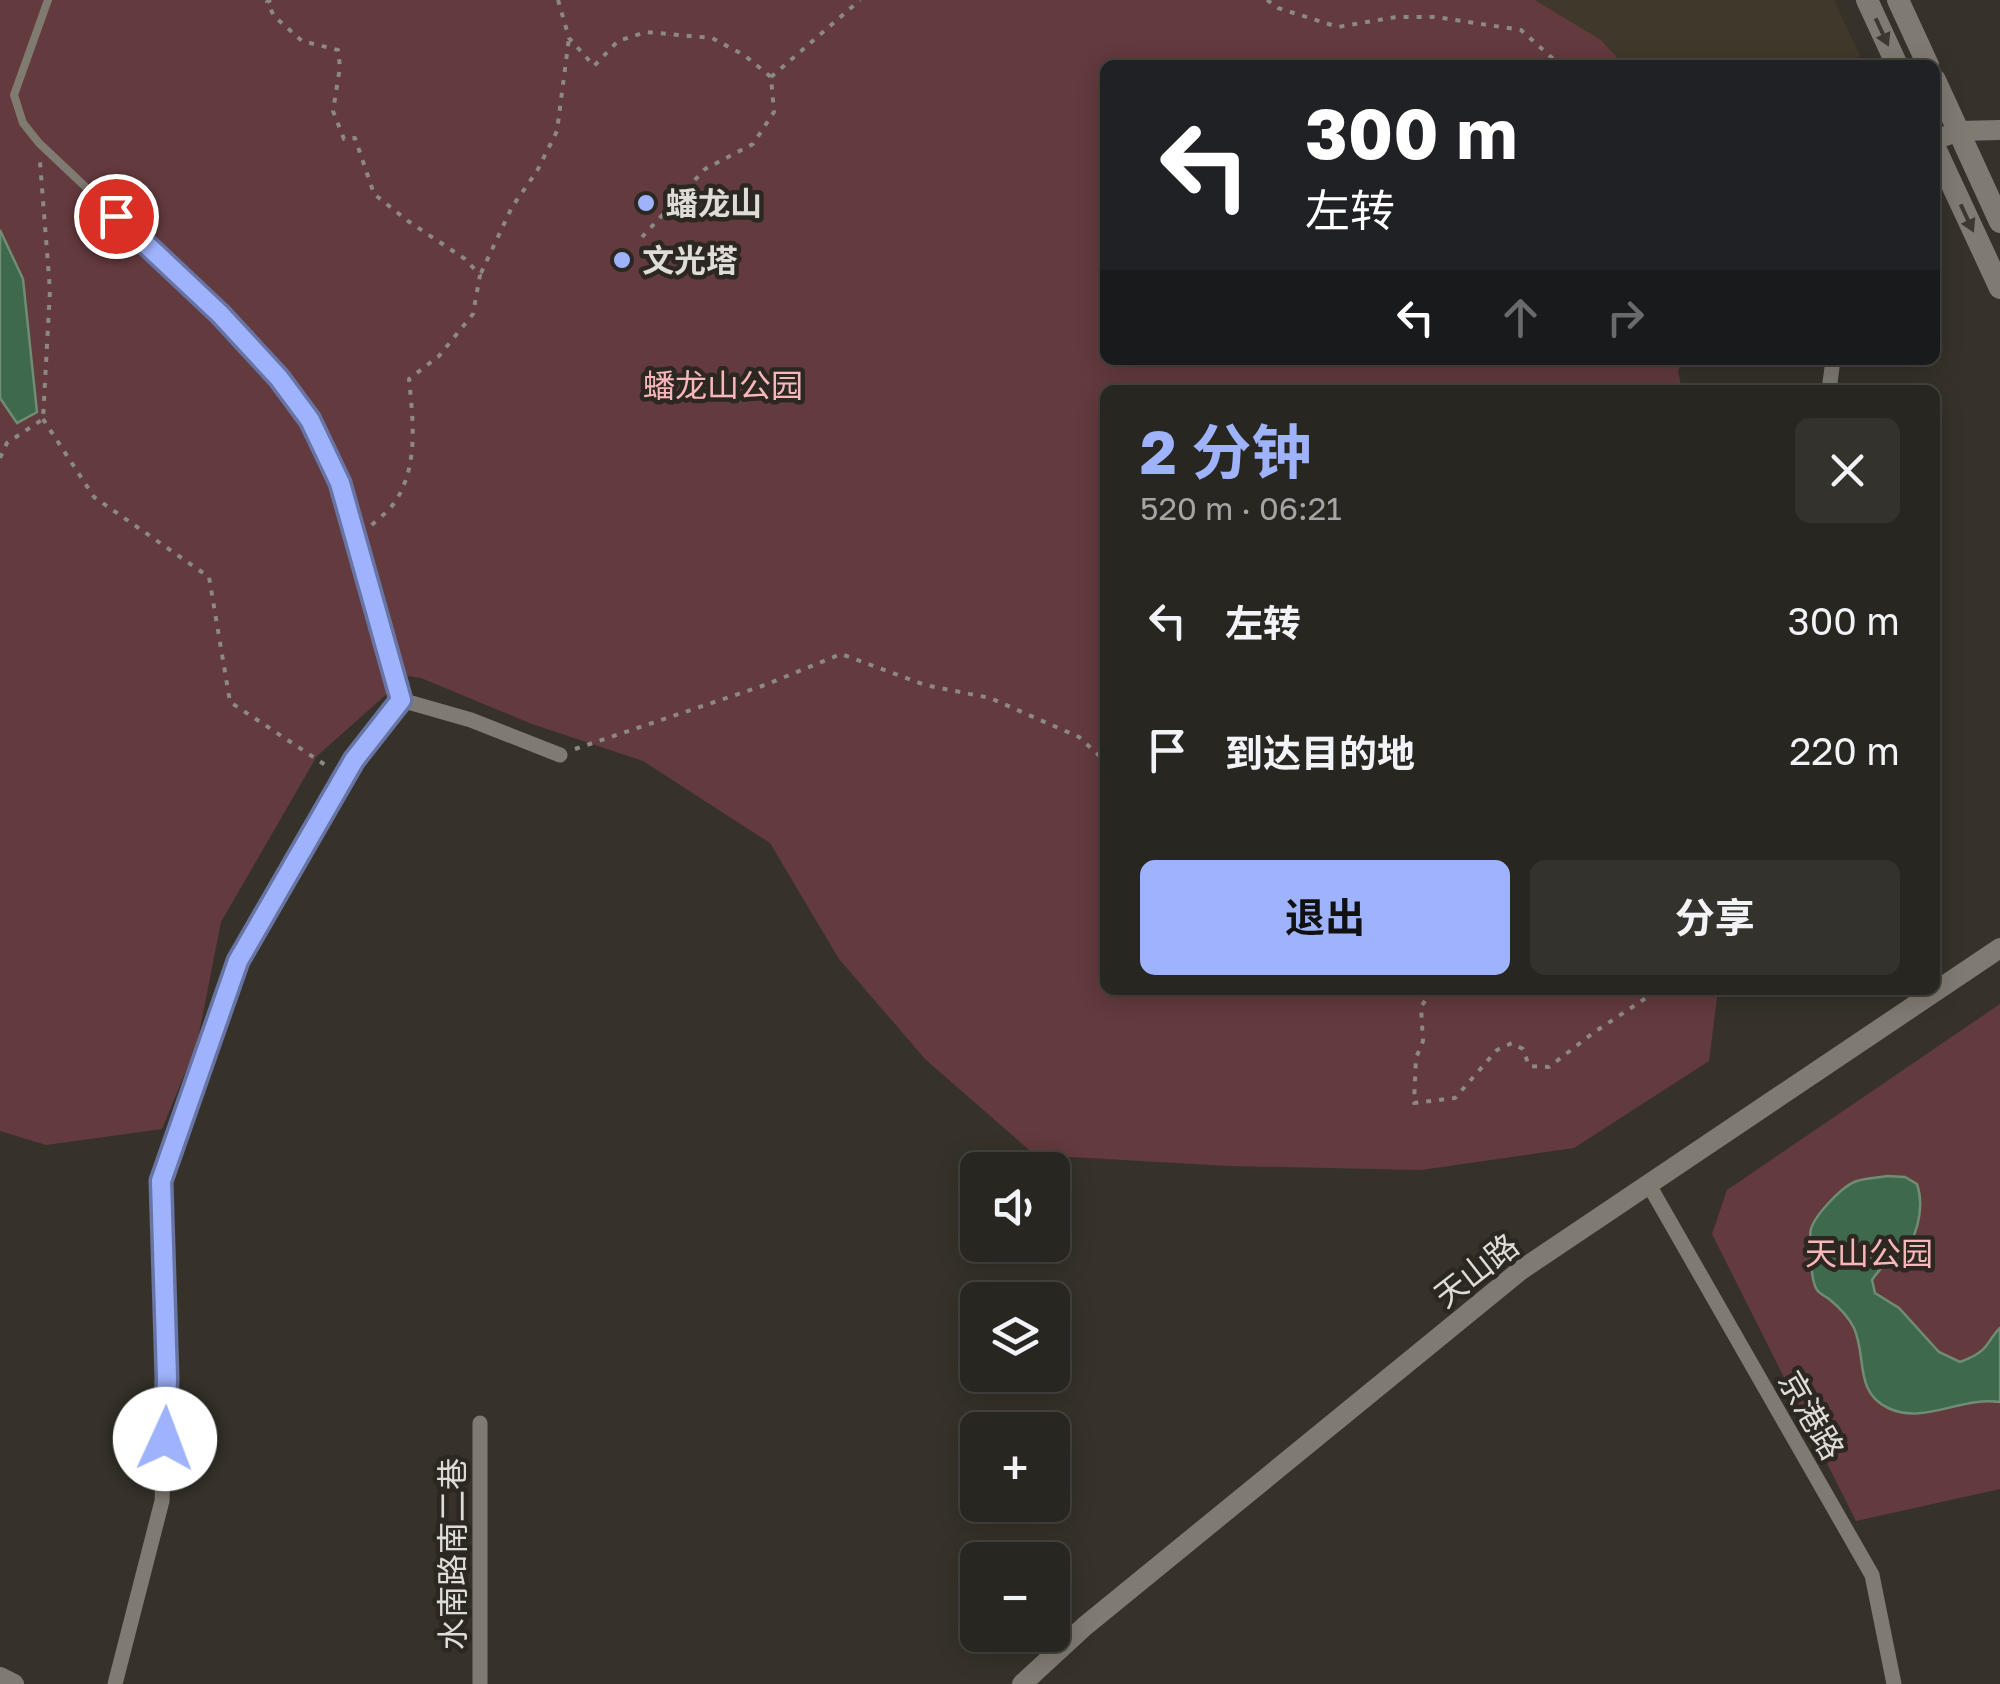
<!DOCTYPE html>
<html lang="zh">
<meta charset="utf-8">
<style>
body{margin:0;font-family:"Golos Text","Noto Sans SC",sans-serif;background:#34322d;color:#f1f3f6;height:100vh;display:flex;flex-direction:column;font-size:38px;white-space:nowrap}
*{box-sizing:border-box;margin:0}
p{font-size:32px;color:#a5a5a5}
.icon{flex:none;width:55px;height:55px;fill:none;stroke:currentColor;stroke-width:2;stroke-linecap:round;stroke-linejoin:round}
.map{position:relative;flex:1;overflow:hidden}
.side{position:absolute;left:1100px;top:385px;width:840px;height:610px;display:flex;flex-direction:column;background:#282620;border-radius:15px;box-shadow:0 5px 25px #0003,0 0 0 2px #44433e}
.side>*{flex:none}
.banner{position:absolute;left:1100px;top:60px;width:840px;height:305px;border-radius:15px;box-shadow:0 5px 25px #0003,0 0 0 2px #44433e;background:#202124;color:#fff;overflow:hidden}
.controls{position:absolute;left:960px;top:1152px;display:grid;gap:20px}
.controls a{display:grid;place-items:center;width:110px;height:110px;border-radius:15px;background:#282620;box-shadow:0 5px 25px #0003,0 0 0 2px #44433e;font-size:50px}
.pin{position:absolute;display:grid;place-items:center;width:85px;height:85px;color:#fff;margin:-42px;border:5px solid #fff;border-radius:50%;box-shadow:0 2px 10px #0007}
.me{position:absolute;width:110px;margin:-55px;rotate:2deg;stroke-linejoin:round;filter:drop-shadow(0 0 8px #0008)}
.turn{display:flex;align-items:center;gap:35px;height:210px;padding:0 40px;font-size:45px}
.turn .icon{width:130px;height:130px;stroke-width:2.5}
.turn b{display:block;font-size:70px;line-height:85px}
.lanes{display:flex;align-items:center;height:95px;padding:0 40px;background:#0003;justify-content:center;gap:50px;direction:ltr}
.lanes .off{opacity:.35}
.round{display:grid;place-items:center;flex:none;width:105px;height:105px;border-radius:15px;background:#34322d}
.head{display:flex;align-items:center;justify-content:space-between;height:170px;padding:0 40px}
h1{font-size:60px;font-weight:700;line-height:75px;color:#9fb3fd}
.button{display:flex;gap:20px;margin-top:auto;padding:20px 40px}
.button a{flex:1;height:115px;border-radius:15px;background:#9fb3fd;color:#111;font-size:40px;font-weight:700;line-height:115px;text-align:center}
.button a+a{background:#34322d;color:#f1f3f6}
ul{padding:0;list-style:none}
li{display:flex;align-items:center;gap:30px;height:130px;padding:0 40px}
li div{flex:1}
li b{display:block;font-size:38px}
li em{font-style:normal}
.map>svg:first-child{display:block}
.built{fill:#40392b}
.green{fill:#633a3d}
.water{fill:#3f694c;stroke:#6f8c76;stroke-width:2.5}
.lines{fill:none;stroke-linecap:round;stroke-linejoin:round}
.path{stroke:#8c8983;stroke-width:4;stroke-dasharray:5 8;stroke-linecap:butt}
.service{stroke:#807b72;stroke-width:8}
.minor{stroke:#807b72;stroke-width:15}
.tertiary{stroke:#807b72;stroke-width:20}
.secondary{stroke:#807b72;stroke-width:22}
.oneway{fill:#3d3931}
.route-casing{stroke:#6774a4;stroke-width:25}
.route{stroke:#9fb3fd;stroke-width:18}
.poi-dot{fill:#9fb3fd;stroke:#2c2821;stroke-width:4}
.labels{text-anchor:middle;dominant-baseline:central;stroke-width:9;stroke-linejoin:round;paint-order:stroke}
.poi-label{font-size:32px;font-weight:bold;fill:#dedcd7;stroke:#2c2821;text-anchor:start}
.park-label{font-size:32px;fill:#fab7bb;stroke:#2c2821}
.street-label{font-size:32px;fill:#dedcd7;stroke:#2c2821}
</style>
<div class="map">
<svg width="2000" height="1684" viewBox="0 0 2000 1684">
<rect width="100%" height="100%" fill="#36322a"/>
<path class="built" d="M1535,0H1834L1860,56L1840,65H1624L1601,40Z"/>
<path class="green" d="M0,0H1535L1601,40L1624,65H1105V360H1682L1678,371L1682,390H1105V990H1718L1709,1061L1574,1148L1421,1170L1229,1166L1035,1155L925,1059L839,959L770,843L643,761L532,724L421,678L407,676L317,756L221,922L197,1044L162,1129L46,1145L0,1131Z
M2000,1004V1489L1856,1521L1712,1234L1727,1190Z"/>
<path class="water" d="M0,230L23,279L37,412L17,423L0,398Z
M1887,1176L1905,1177L1917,1184C1925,1208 1917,1243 1897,1260C1892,1264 1888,1263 1883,1267C1881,1268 1873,1278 1872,1280L1875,1293L1899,1308L1939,1352L1960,1362C1970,1358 1980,1354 1986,1346C1992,1339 1993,1334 2000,1328V1402C1962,1396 1924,1425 1888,1408C1854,1392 1867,1357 1854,1328C1848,1316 1839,1307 1829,1299C1825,1296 1820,1294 1817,1290C1811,1281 1811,1263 1811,1252C1811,1246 1809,1235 1811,1229C1815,1215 1843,1185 1857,1181C1866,1178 1877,1178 1887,1176Z"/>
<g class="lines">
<path class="path" d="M271,0L267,2L274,16L302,41L338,50L340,67L333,111L344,139L355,138L374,194L408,221L465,259L480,275L473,314L439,356L409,379C413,420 419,465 395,502C388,512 376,521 367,529
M558,0L569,38L594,66L618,41L646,32L712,38L744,55L771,77L774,112L753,144L705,169L642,237
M1267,0L1278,8L1338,27L1396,17H1436L1521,30L1560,65
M771,77L860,0
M481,273L512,207L537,171L557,131L569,38
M43,419L94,497L209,577L230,702L330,768
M0,458L7,443L43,419L50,290L40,162
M575,749L765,685L841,654L925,685L990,698L1079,737L1105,761
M1432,990L1421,1007L1423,1041L1416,1058L1414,1103L1455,1098L1497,1050L1512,1043L1523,1049L1529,1066L1549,1067L1593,1033L1658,990"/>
<path class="service" d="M48,0L14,95L23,123L39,143L219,313L279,379L310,421L340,483L401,700"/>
<path class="minor" d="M1829,390L1833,360
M1649,1185L1872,1575L1894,1684
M480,1423V1684
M115,1684L162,1501L167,1378L161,1181L238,961L354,760L401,700L471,720L560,755"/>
<path class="tertiary" d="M1935,140L1959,131L2000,130
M0,1677L14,1684
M1022,1684L1085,1626L1521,1270L2000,948"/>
<path class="secondary" d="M1867,0L1897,65
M1898,0L1928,65
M1935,80L2000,222
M1935,148L2000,288"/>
</g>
<defs><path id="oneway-solid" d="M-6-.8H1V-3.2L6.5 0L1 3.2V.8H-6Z" transform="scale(2.5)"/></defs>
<g class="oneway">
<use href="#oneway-solid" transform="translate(1882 32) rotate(65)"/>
<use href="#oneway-solid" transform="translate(1967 218) rotate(65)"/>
</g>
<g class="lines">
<g class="route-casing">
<path id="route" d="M116,216L220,314L279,378L310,420L340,483L401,700L354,760L238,961L161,1181L167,1378L165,1439"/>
</g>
<use href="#route" class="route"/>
</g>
<g class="poi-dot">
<circle cx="646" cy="203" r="10"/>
<circle cx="622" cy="260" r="10"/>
</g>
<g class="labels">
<g class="poi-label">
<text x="666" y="203">蟠龙山</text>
<text x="642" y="260">文光塔</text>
</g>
<g class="park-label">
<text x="723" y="385">蟠龙山公园</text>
<text x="1869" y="1253">天山公园</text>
</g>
<g class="street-label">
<text transform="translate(1476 1270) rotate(-38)">天山路</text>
<text transform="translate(1812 1415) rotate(60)">京港路</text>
<text transform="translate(452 1554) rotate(-90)">水南路南二巷</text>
</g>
</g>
</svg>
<div class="controls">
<a><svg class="icon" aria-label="sound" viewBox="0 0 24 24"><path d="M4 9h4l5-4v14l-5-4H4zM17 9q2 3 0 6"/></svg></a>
<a><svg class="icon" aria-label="layers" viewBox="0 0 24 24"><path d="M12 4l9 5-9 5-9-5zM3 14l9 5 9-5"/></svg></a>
<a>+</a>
<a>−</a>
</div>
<div class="pin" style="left:116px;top:216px;background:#d93025"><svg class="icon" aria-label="arrive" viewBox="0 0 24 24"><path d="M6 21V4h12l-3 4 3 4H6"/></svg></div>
<svg class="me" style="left:165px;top:1439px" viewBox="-20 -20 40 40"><circle r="19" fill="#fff"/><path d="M0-13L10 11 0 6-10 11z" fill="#9fb3fd"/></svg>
<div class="banner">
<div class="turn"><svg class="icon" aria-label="left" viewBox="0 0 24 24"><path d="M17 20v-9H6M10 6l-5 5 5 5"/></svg><div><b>300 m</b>左转</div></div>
<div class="lanes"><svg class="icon" aria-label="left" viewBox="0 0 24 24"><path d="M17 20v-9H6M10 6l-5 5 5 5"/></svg><svg class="icon off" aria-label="ahead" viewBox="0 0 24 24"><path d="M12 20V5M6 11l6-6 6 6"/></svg><svg class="icon off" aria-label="right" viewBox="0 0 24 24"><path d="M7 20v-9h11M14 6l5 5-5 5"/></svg></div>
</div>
<section class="side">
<div class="head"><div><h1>2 分钟</h1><p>520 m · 06:21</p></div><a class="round"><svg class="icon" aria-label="close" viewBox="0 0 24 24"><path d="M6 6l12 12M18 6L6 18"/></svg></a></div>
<ul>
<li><svg class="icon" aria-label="left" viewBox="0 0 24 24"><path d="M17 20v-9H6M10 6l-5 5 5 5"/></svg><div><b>左转</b></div><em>300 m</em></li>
<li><svg class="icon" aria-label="arrive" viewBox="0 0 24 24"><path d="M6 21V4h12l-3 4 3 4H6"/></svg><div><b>到达目的地</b></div><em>220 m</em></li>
</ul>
<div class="button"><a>退出</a><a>分享</a></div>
</section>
</div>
